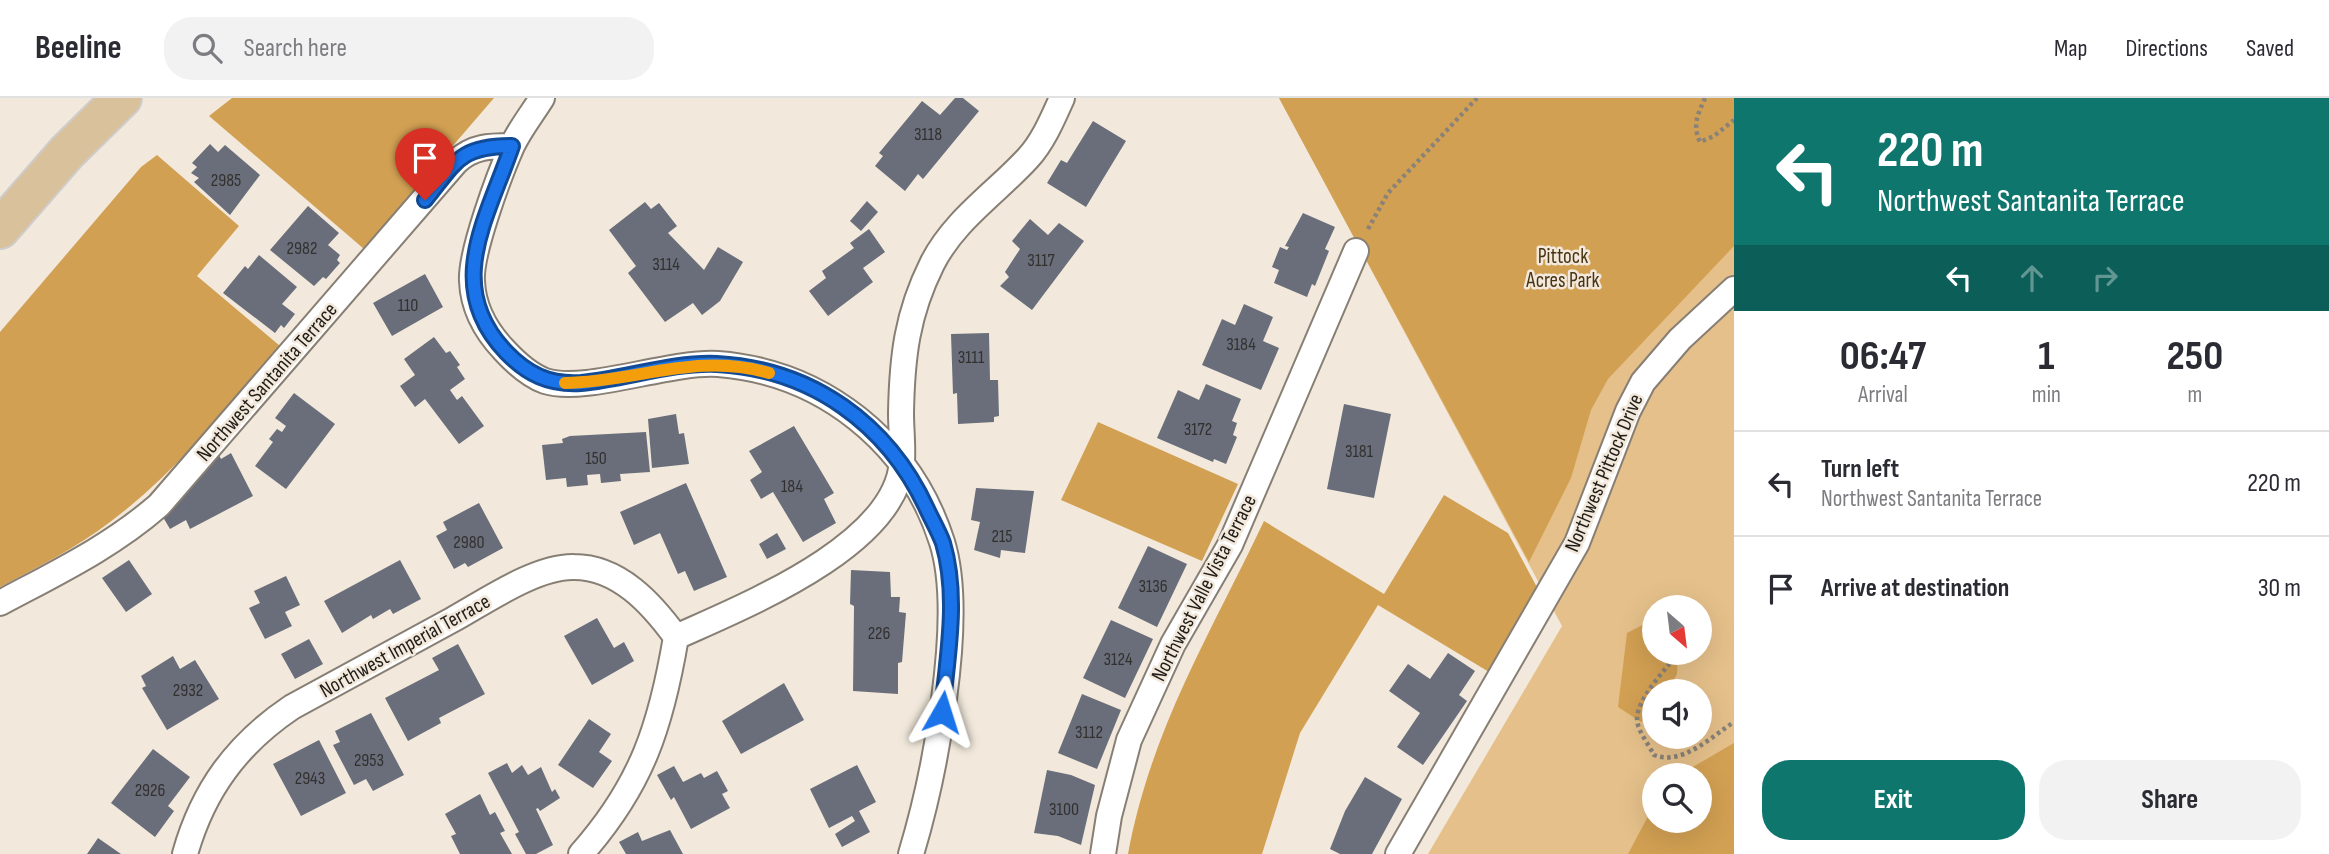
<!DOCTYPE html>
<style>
body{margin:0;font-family:"Sofia Sans Condensed",sans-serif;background:#f2f2f3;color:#2b2b33;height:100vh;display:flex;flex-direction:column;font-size:26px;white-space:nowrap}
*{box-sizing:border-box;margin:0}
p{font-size:23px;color:#7c7c81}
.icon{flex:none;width:38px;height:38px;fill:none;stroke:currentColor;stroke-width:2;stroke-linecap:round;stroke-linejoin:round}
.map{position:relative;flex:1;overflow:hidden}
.sheet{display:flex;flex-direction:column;background:#fff;width:595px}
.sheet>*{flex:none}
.hud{background:#0f766e;color:#fff;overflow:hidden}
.needle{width:46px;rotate:152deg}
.tools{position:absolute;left:1642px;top:497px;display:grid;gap:14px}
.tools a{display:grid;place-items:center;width:70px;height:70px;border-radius:50%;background:#fff;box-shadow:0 7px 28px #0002;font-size:35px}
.pin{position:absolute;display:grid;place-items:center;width:60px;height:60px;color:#fff;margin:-72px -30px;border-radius:50% 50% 50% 0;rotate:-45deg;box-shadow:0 0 7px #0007}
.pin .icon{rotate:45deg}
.me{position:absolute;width:77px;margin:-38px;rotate:6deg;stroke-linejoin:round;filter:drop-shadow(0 0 5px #0008)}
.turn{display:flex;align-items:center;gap:24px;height:147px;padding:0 28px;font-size:32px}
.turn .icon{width:91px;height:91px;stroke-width:2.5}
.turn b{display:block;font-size:49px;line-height:60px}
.lanes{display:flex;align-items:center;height:66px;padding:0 28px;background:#0003;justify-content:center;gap:35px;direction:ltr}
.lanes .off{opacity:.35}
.eta{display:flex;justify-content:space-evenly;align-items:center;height:119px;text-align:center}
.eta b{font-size:42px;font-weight:700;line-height:49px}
.cta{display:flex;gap:14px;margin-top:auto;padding:14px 28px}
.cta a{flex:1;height:80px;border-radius:28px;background:#0f766e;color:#fff;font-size:28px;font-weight:700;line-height:80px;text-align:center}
.cta a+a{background:#f2f2f3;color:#2b2b33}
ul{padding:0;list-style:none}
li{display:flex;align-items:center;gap:21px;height:105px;padding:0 28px;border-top:2px solid #e1e1e2}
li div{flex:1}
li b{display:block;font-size:26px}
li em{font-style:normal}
header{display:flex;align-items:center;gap:42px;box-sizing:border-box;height:98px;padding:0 35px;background:#fff;border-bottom:2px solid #e1e1e2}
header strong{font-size:33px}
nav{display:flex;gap:38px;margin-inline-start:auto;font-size:24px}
.search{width:490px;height:63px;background:#f2f2f3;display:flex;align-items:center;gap:18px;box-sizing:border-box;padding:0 24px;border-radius:28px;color:#7c7c81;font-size:26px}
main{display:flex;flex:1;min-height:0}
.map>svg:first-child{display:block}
.green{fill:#e5c08a;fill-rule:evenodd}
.forest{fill:#d2a053}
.building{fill:#696e7a}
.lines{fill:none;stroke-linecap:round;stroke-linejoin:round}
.minor-casing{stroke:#887f74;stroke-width:28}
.primary-casing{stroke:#cecdcc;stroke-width:42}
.path{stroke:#888279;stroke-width:4.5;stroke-dasharray:3.5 3.5;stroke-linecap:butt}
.minor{stroke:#fff;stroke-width:24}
.primary{stroke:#d9c19b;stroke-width:38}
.route-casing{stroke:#114b97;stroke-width:18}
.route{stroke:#1a73e8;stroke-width:12}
.slow{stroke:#f59e0b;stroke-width:12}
.labels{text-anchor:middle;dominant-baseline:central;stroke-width:5;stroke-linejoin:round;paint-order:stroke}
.number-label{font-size:18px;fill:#323130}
.park-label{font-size:21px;fill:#483312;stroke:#f2e9dc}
.street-label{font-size:21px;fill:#201d18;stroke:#f2e9dc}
</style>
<header>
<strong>Beeline</strong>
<div class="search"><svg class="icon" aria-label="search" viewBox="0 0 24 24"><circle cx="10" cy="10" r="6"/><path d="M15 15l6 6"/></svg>Search here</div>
<nav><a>Map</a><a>Directions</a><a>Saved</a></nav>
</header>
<main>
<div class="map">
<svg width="1734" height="756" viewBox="0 0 1734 756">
<rect width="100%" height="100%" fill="#f2e9dc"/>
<path class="green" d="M1279,0H1734V756H1428L1562,528ZM1654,509H1699V555H1654ZM1654,593H1699V639H1654ZM1654,677H1699V723H1654Z"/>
<path class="forest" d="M232,0H494L364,151L209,18Z
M1279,0H1734V148L1608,281L1591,312L1571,380L1529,464Z
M157,57L239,128L197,178L280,248C227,310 176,375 110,424C76,450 38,469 0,489V234L141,69Z
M1098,324L1238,386L1202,463L1061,402Z
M1444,397L1508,435L1539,493L1489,574L1378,507L1300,635L1262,756H1128C1151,631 1211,535 1264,423L1384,496Z
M1654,521V555H1678L1677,576L1668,593H1654V617L1641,624L1618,609L1627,535Z
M1734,645V756H1628L1654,707V723H1699V677H1679Z"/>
<path class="building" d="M955,0H963L979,13L923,81L918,76L905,93L875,68L883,58L879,55L922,3L940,17Z
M1093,23L1126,43L1086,109L1047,85L1061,62L1067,65Z
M210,46L218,54L225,47L260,77L230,117L194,84L199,80L191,75L197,69L192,65Z
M867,103L878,114L861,133L850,123Z
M645,104L651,111L659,105L677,128L668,135L704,172L718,149L743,164L720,203L702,217L693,205L665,224L628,175L636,168L609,132Z
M308,108L339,135L328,147L340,157L337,162L340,165L326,181L323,179L314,188L270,152Z
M1303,115L1335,129L1325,151L1329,153L1315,188L1312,186L1307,199L1274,185L1279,172L1272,169L1280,149L1287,152L1289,149L1285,148Z
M1030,121L1048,137L1059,125L1084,143L1032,212L1000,188L1009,179L1005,174L1020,151L1012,143Z
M869,131L885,154L863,170L873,184L828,218L809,193L826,180L822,173L854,150L850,145Z
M259,157L297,189L282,206L295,216L284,230L281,227L275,235L223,195L245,168L248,171Z
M425,176L443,209L392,238L373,205Z
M1244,206L1273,219L1263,243L1279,250L1261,292L1202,267L1222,221L1235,227Z
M989,235L990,282H998L999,318L994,319V324L958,326L957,295L953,296L951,236Z
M434,239L446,255L450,253L460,267L457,269L465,281L450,292L457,302L462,298L484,328L459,346L425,301L415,309L400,288L415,277L404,261Z
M1206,286L1241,301L1232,323L1237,325L1233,337L1237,339L1226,366L1214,361L1213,364L1157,340L1178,292L1199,302Z
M294,295L335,326L286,391L255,368L273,344L269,341L277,331L282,334L286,328L275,320Z
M1344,306L1391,316L1374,400L1327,391Z
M676,316L679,336L684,335L689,366L652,370L648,321Z
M794,328L834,395L824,401L836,425L803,444L773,394L761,401L750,382L762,374L749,353Z
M646,334L650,374L620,376L621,383L601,385L600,376L587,377L588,387L567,389L566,380L546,382L542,347L563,345L562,341L570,338Z
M231,355L253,398L190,431L186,422L170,431L160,414L219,357L221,361Z
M686,385L727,479L694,493L685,473L678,476L660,435L634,447L620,414Z
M976,390L1034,393L1025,455L1001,452L1000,460L974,452L980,424L971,422Z
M479,405L503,450L468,469L465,465L454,471L436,438L447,432L443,424Z
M777,435L786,451L767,461L759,446Z
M1148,448L1187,466L1157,529L1118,510Z
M129,462L152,496L126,514L102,480Z
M400,462L421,501L393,516L390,511L373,521L371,517L342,535L324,503Z
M851,472L890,474L891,499H900L899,514L906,515L902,564L898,565V596L853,593L854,508L850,506Z
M286,478L300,507L285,514L292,528L265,541L249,510L260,505L254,493Z
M597,520L614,550L624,544L634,563L592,587L564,538Z
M1111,522L1153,541L1125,600L1083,580Z
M309,541L323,566L295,581L281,556Z
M458,546L485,596L439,620L441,625L408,643L385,600L439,572L432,560Z
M1448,555L1475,573L1459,597L1467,603L1423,667L1397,649L1420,615L1389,593L1408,566L1430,581Z
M173,558L180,571L195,562L219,601L167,632L142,590L146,588L141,578Z
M784,585L804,622L741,656L722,623Z
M1082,596L1121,612L1097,671L1058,655Z
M371,615L404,677L373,693L366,681L354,687L333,647L340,644L335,633Z
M589,621L611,636L599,654L612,663L593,690L558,667Z
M319,642L346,695L301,718L273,666Z
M153,651L190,679L168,708L174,713L155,739L111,705Z
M507,665L512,675L522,667L528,677L541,669L552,694L555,691L560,700L540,713L538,710L536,711L553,747L536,756H526L515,736L519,734L488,675Z
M857,667L876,704L859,713L870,734L842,749L835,736L855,723L852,718L829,730L810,691Z
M674,668L683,684L701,675L704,680L717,673L728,693L722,696L730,710L691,731L674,699L671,702L657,677Z
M1047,672L1071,677L1095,687L1081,747L1058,738L1034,735Z
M1365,679L1402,701L1372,756H1340L1330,751L1345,713Z
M480,696L490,717L495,714L505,733L500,735L512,756H460L451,738L456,736L445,716Z
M670,732L683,756H626L619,744L638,734L642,743Z
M98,740L121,756H87Z"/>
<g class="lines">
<g class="minor-casing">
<path id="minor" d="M542,0C532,16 520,31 512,48C500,75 470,155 472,183C473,210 486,233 504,252C515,264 529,277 545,283C585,296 669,263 718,266C823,274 910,344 942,444C966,520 934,680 911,756
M0,505C56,475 111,449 159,407L456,64C473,48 490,48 512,48
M185,756C203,692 237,646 292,609C345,580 399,551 452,522C485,504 536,468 574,469C619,469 652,506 676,539
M581,756C642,687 661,628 676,539C742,509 897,448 902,363C903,347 901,331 901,315C902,259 907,216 932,166C954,122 996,95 1028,60C1043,44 1053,20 1062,0
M1103,756L1109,718L1129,642L1173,546L1230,447L1356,153
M1398,756L1577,445L1628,313L1643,284L1680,241L1734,191"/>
</g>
<g class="primary-casing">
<path id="primary" d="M0,131L67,54L122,0"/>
</g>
<path class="path" d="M1705,0C1698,16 1692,27 1700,44L1714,38L1734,22
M1368,131L1388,95L1477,0
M1679,555C1666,570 1637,601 1637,621C1637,632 1649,647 1654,657C1682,668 1711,639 1734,624"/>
<use href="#minor" class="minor"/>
<use href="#primary" class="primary"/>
</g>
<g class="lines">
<g class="route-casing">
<path id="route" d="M425,102C456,64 459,48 512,48C487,121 443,188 506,254C527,276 549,287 581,285C626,281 671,264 717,266C812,271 888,326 927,411C932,422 939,434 943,445C959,499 947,560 942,614"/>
</g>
<use href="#route" class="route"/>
<path class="slow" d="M565,285C636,284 696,254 769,275"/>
</g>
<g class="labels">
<g class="number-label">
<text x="928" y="36">3118</text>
<text x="226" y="82">2985</text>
<text x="302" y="150">2982</text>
<text x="1041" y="162">3117</text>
<text x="666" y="166">3114</text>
<text x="408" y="207">110</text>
<text x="1241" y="246">3184</text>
<text x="971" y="259">3111</text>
<text x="1198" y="331">3172</text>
<text x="1359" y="353">3181</text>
<text x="596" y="360">150</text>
<text x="792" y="388">184</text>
<text x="1002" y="438">215</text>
<text x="469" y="444">2980</text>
<text x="1153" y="488">3136</text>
<text x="879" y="535">226</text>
<text x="1118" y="561">3124</text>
<text x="188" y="592">2932</text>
<text x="1089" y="634">3112</text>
<text x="369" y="662">2953</text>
<text x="310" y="680">2943</text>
<text x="150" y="692">2926</text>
<text x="1064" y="711">3100</text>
</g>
<g class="park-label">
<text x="1563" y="158">Pittock<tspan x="1563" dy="24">Acres Park</tspan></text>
</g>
<g class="street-label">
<text transform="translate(267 284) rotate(-49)">Northwest Santanita Terrace</text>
<text transform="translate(1604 375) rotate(-67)">Northwest Pittock Drive</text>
<text transform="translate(1204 490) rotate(-63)">Northwest Valle Vista Terrace</text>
<text transform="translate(405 548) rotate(-29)">Northwest Imperial Terrace</text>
</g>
</g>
</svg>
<div class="tools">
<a><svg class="needle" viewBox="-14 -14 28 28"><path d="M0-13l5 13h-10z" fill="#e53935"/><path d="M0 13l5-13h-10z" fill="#7c7c81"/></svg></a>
<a><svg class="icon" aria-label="sound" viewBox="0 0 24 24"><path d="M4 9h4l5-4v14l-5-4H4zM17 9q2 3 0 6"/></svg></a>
<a><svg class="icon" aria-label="search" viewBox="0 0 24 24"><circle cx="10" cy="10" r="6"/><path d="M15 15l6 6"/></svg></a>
</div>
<div class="pin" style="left:425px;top:102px;background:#d93025"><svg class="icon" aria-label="arrive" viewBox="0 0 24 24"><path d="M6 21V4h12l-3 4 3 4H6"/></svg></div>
<svg class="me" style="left:942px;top:614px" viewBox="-20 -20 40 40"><path d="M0-17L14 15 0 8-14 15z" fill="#1a73e8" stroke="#fff" stroke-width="4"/></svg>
</div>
<section class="sheet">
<div class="hud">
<div class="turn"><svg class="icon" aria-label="left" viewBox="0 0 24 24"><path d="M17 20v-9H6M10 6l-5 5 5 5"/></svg><div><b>220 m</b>Northwest Santanita Terrace</div></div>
<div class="lanes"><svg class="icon" aria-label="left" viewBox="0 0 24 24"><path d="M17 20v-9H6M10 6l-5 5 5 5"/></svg><svg class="icon off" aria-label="ahead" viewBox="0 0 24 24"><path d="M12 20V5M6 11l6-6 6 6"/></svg><svg class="icon off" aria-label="right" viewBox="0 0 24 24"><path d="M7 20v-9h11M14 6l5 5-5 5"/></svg></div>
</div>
<div class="eta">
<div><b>06:47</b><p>Arrival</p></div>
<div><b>1</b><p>min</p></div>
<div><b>250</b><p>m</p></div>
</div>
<ul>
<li><svg class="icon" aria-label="left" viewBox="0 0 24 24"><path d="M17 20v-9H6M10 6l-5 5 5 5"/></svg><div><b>Turn left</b><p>Northwest Santanita Terrace</p></div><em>220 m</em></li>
<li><svg class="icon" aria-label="arrive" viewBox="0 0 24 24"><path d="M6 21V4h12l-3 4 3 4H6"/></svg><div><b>Arrive at destination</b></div><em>30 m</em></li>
</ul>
<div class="cta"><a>Exit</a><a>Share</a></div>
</section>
</main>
